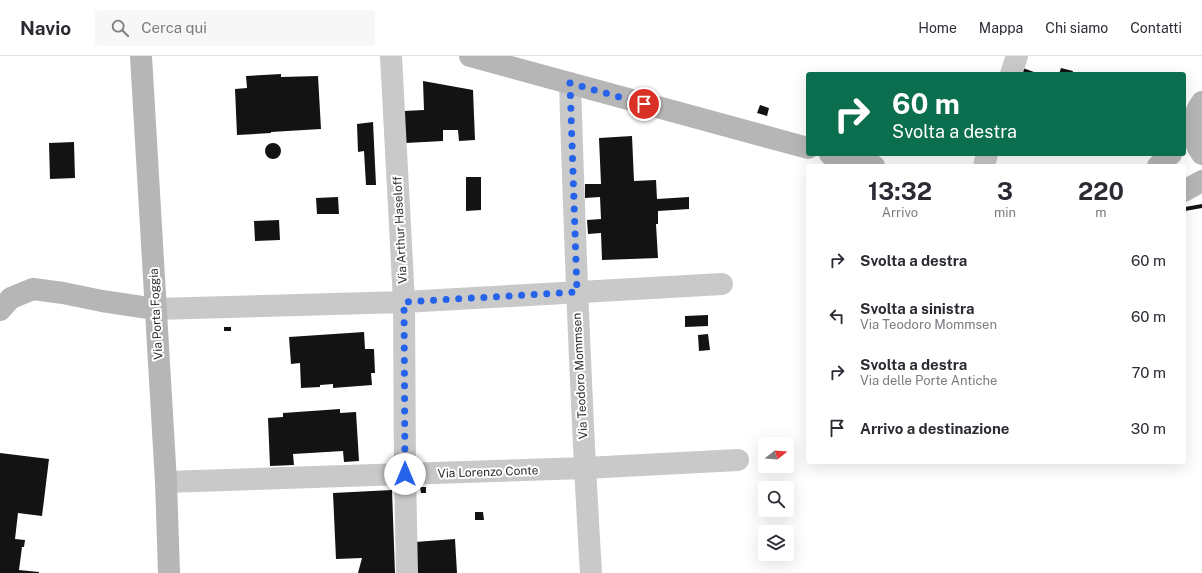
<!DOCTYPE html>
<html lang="it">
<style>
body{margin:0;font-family:"Public Sans",sans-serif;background:#f7f7f7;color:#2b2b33;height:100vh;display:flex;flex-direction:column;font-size:15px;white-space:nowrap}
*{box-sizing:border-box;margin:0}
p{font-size:13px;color:#7c7c81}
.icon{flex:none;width:22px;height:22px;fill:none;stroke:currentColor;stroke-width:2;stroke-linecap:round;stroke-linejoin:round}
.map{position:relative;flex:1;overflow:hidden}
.panel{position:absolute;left:806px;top:108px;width:380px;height:300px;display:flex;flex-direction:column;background:#fff;border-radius:4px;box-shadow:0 4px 16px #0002}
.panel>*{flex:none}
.banner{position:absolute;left:806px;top:16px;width:380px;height:84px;border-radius:4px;box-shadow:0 4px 16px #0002;background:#0b6e4f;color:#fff;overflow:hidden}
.needle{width:26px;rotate:73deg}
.fabs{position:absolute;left:758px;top:381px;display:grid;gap:8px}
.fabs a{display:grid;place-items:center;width:36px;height:36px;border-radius:4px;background:#fff;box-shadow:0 4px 16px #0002;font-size:20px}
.pin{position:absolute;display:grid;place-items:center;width:34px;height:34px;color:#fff;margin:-17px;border:2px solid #fff;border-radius:50%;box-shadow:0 1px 4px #0007}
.me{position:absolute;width:44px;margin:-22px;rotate:0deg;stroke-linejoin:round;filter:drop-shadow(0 0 3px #0008)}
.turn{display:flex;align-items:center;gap:14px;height:84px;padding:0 20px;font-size:18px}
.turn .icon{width:52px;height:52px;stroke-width:2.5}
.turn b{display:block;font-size:28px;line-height:34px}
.eta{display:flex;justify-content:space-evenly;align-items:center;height:68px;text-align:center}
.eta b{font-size:24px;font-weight:700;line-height:28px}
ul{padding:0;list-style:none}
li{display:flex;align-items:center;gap:12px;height:56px;padding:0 20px}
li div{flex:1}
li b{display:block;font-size:15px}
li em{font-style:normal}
header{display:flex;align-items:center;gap:24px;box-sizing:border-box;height:56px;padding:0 20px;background:#fff;border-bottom:1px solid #e1e1e2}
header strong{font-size:19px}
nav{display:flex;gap:22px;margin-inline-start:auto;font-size:14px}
.search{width:280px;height:36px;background:#f7f7f7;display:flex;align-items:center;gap:10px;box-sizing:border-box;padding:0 14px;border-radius:4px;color:#7c7c81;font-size:15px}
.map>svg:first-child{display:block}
.building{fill:#131313}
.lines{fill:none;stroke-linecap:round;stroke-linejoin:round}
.street{stroke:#c9c9c9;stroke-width:22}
.secondary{stroke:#b6b6b6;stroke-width:22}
.route{stroke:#2563eb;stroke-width:7;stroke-dasharray:0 12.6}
.labels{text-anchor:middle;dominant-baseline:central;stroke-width:4;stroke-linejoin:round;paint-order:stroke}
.street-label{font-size:12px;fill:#2c2c2c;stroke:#fff}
</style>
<header>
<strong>Navio</strong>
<div class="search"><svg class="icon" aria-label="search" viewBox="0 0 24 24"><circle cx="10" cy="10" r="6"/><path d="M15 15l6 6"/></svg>Cerca qui</div>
<nav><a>Home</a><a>Mappa</a><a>Chi siamo</a><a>Contatti</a></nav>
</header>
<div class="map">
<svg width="1202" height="517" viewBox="0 0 1202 517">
<rect width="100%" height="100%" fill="#fff"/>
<path class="building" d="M1023,12L1034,16L1033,18H1021Z
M1061,12L1073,15L1072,18H1059Z
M281,18V21L318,20L321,73L271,76V77L237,79L235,33L247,32L246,20Z
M423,25L473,34L475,84L459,85L458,74H443V85L406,87L404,55L424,54Z
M760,49L769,52L767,60L757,57Z
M373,66L376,129H366L364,95L358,96L357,68Z
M632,80L634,125L656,124L657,143L689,141V153L658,155V168H656L658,202L602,204L601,177L588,178L587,164L601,163L600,141L585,142V128H601L599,82Z
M74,86L75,122L50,123L49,87Z
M265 95a8 8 0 1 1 16 0a8 8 0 1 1-16 0Z
M466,121H481V154L466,155Z
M338,141L339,158H317L316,142Z
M1202,148V152L1185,155V151Z
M279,164L280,184L255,185L254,165Z
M708,259V270L685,271V260Z
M224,271H231V275H224Z
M364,276L365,293H374L375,317H371L372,329L333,332V328L320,329V331L301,332L300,307L291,308L289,281Z
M708,278L710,294L699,295L698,279Z
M340,353V357L356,356L359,405L344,406L343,395L293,398L294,409L270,410L268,362L283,361V357Z
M0,397L49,403L42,460L18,457L15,483L25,484L24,491H22L19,514L39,516V517H0Z
M420,431H426V437H421Z
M392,434L395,517H358L362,502L336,503L333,437Z
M475,456H483L484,464H475Z
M455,483L457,517H417L415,486Z"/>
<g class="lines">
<path class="street" d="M391,0L404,246L405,418L407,517
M1011,18L1017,0
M570,27C575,191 581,354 591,517
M984,110L987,98
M155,253L404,246L722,228
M166,426L585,412L738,404"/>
<path class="secondary" d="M141,0L166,426L169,517
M470,0L808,92
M1202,46C1190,62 1190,82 1202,98
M830,98L874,110
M1158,110L1171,98
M1184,135L1202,125
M0,254L11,242L33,233L63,237L102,245L155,253"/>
</g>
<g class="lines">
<path class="route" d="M405,418L404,246L577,236L570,27L644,48"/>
</g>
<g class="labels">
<g class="street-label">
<text transform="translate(400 174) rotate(-93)">Via Arthur Haseloff</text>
<text transform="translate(156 258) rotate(-93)">Via Porta Foggia</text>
<text transform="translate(580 320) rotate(-93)">Via Teodoro Mommsen</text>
<text transform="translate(488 416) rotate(-2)">Via Lorenzo Conte</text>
</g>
</g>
</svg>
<div class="fabs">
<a><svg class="needle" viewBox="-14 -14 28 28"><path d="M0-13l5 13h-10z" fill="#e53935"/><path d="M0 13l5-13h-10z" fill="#7c7c81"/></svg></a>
<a><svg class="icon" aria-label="search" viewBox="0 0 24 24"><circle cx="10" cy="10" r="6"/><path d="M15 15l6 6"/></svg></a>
<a><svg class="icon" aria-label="layers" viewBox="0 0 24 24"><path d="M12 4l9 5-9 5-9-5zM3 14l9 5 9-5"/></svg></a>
</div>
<div class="pin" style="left:644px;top:48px;background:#d93025"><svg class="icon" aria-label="arrive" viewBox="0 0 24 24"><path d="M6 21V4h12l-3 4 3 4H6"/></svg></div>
<svg class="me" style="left:405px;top:418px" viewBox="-20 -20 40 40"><circle r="19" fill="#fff"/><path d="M0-13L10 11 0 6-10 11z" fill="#2563eb"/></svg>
<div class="banner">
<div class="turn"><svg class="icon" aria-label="right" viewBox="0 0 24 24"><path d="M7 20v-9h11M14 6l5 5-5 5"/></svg><div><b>60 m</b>Svolta a destra</div></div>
</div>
<section class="panel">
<div class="eta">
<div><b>13:32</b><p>Arrivo</p></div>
<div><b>3</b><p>min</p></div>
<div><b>220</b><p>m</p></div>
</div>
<ul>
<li><svg class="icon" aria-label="right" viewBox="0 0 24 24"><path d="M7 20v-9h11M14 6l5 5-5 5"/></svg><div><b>Svolta a destra</b></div><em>60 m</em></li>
<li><svg class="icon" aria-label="left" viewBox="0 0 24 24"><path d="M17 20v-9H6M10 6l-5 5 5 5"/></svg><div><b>Svolta a sinistra</b><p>Via Teodoro Mommsen</p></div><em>60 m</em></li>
<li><svg class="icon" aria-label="right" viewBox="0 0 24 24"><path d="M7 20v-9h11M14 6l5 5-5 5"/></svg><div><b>Svolta a destra</b><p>Via delle Porte Antiche</p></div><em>70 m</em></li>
<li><svg class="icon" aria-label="arrive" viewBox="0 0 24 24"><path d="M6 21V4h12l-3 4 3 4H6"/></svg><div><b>Arrivo a destinazione</b></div><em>30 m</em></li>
</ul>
</section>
</div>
